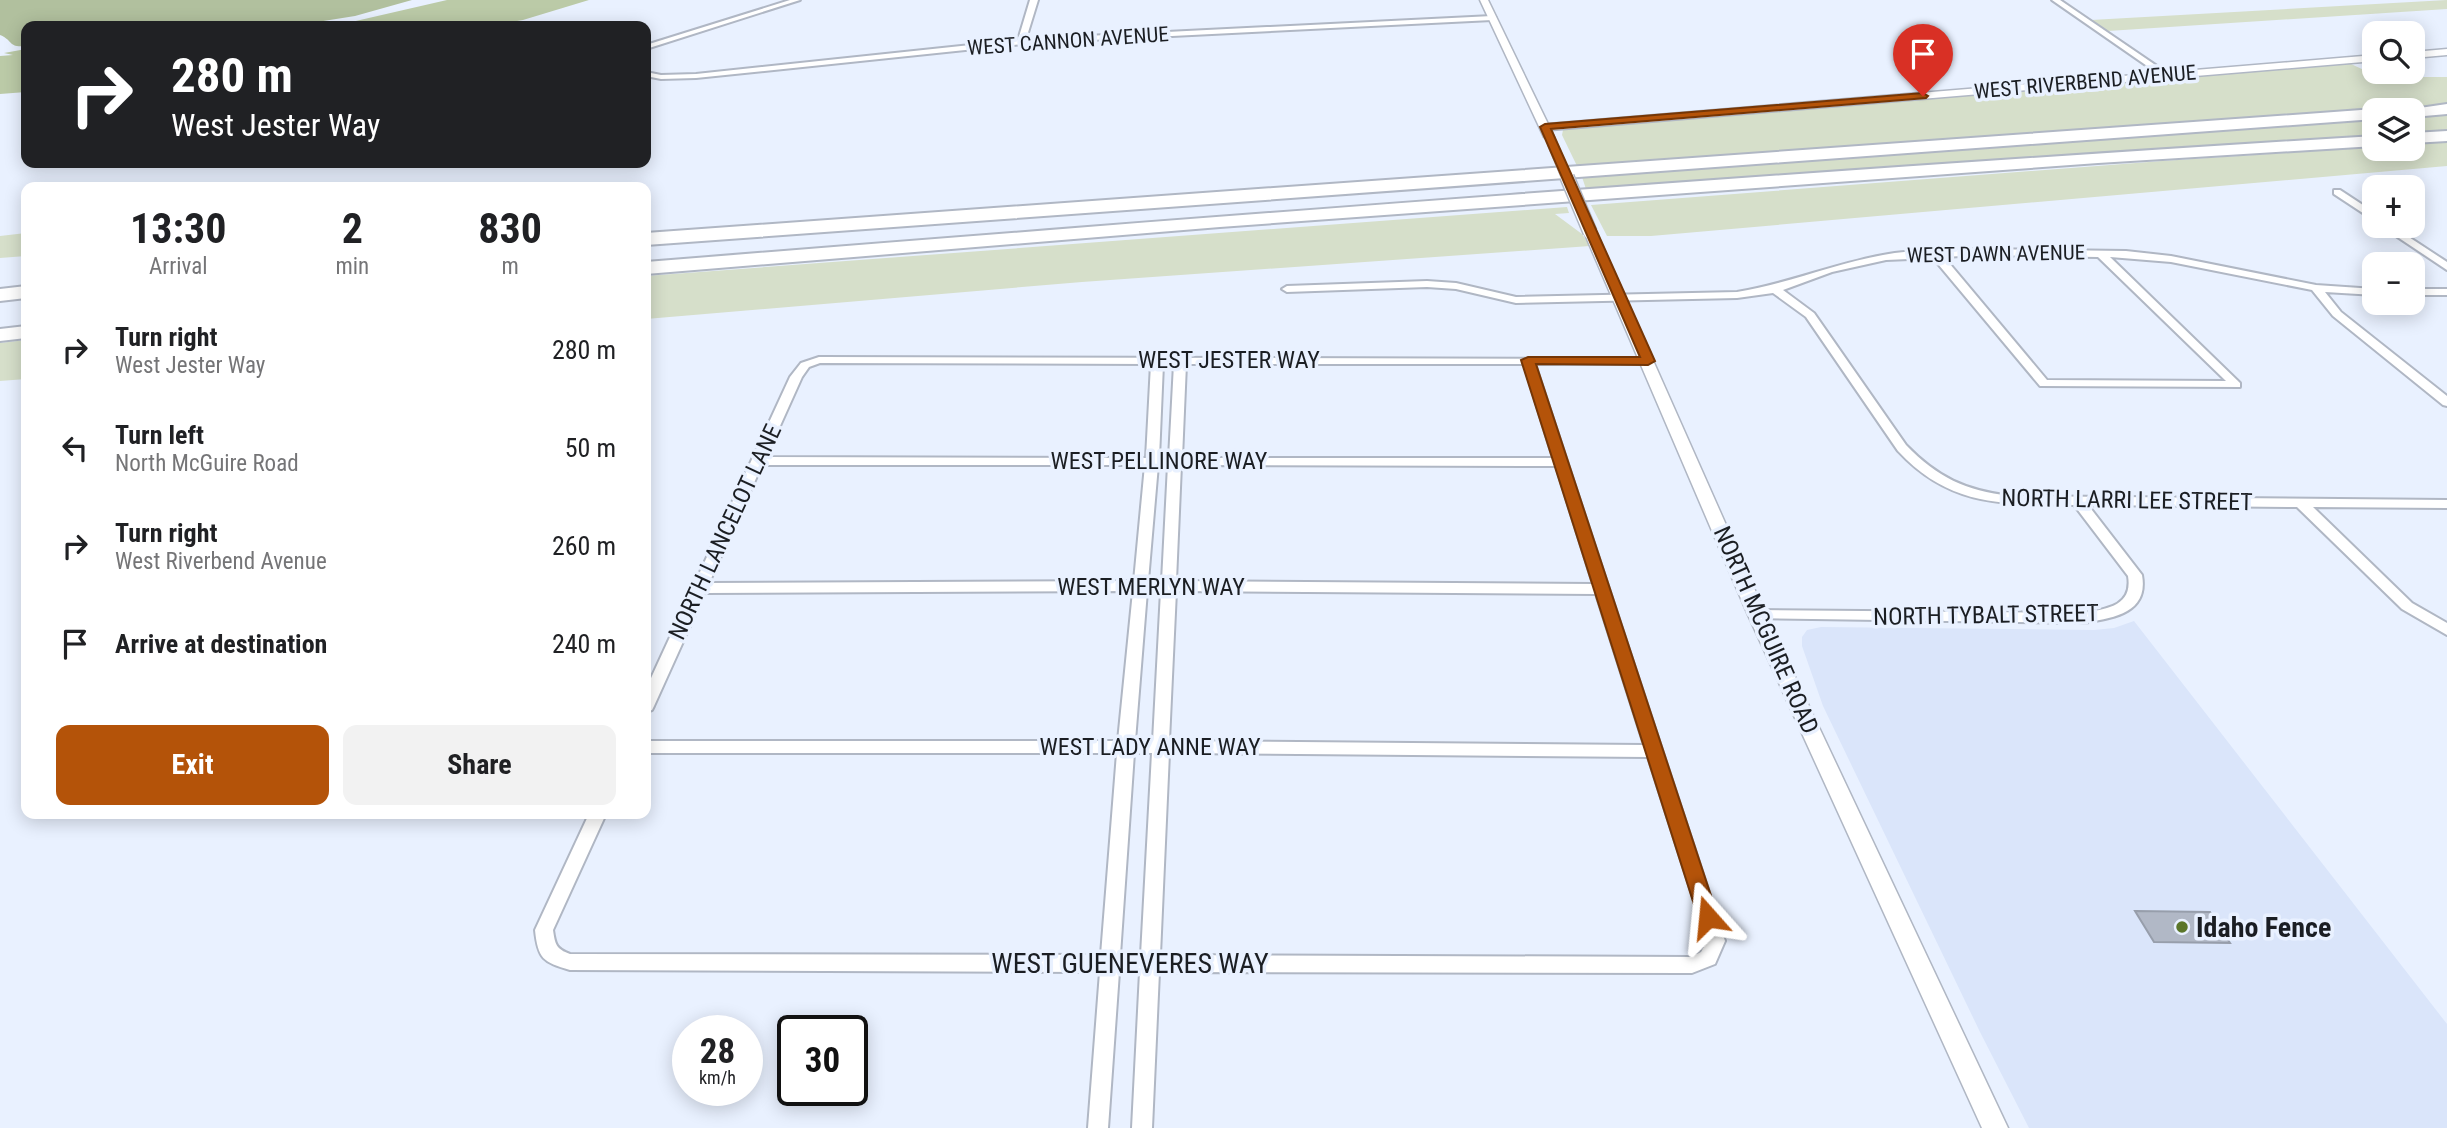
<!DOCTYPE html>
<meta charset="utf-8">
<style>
body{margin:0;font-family:"Roboto Condensed",sans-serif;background:#f2f2f2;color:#202124;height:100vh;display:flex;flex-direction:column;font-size:26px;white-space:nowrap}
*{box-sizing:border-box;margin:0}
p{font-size:23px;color:#757577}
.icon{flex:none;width:38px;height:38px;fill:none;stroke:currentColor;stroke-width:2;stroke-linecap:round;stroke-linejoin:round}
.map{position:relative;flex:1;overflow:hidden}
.drawer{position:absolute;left:21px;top:182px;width:630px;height:637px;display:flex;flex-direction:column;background:#fff;border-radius:14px;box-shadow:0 4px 18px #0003}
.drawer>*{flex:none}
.banner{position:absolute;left:21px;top:21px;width:630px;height:147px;border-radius:14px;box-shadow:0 4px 18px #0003;background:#202124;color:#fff;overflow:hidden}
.tools{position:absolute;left:2362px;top:21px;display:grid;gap:14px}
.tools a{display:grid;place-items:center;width:63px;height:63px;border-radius:14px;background:#fff;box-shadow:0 4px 18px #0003;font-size:35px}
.speed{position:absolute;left:672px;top:1015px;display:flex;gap:14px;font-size:35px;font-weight:700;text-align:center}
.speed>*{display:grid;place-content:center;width:91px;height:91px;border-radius:50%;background:#fff;box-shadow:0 4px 18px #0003;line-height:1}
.speed small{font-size:18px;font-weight:400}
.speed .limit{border:4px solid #111;border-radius:10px;background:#fff;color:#111}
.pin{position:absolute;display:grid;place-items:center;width:60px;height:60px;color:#fff;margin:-72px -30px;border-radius:50% 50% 50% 0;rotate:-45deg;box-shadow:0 0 7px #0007}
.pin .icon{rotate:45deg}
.me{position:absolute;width:77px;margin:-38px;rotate:342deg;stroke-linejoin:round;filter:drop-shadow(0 0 5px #0008)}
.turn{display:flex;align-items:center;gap:24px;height:147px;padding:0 35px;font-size:32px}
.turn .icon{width:91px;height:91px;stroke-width:2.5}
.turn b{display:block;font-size:49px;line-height:60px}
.eta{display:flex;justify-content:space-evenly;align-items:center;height:119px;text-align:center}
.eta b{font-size:42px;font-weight:700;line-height:49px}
.action{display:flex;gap:14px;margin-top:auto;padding:14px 35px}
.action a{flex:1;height:80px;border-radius:14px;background:#b45309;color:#fff;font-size:28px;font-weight:700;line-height:80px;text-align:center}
.action a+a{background:#f2f2f2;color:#202124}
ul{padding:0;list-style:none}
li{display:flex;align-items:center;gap:21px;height:98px;padding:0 35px}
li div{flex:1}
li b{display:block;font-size:26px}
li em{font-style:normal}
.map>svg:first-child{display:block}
.built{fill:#dae5fa}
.green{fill:#d6dfca}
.forest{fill:#b1c09e}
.water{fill:#bbcaa7}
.building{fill:#b1b8c6;stroke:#979eab;stroke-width:2}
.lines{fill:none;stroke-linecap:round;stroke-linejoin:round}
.minor-casing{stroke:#b0b7c4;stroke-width:4}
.tertiary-casing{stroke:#b0b7c4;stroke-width:3}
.motorway-casing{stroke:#b0b7c4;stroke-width:4}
.minor{fill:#fff;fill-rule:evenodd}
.tertiary{fill:#fff;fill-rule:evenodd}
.motorway{fill:#fff;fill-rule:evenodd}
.tertiary-bridge-far1-casing{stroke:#b0b7c4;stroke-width:11;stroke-linecap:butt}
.tertiary-bridge-casing{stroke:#b0b7c4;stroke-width:16;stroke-linecap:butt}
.tertiary-bridge-far1{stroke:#fff;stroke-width:10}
.tertiary-bridge{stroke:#fff;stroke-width:13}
.route{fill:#b45309;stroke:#753606;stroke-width:2}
.poi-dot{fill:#5b762a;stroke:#e9f1ff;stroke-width:2.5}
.labels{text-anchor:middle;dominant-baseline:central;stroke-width:7;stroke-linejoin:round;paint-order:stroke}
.far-street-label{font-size:21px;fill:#1b1e23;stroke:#e9f1ff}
.street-label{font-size:24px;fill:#1b1e23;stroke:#e9f1ff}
.near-poi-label{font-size:28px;font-weight:bold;fill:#1b1e23;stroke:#e9f1ff;text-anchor:start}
.near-street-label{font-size:28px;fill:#1b1e23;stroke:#e9f1ff}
</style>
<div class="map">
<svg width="2447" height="1128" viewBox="0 0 2447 1128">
<rect width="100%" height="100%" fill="#e9f1ff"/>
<path class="built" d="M2134,621L2447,1024V1128H2029L1980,1032L1823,706L1802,646V637L1807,630L1821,627L2094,630L2114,628Z"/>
<path class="green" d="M2447,0V9L2108,31L2091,20Z
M2351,64L2379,77H2447V105L1577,166L1562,135L1563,130L1569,128Z
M2447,114V132L2413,134V116Z
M2375,119V137L1587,192L1582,177Z
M2447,142V166L1651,236H1607L1591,205L2162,161L2375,147L2413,149V144Z
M1567,207L1569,213L1555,214L1582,234L1590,246L1082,282L646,319V276Z
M26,233V256L0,258V236Z
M26,340V379L0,381V343Z"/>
<path class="forest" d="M0,0H412L355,16L292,26H26V46C8,48 13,40 0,35Z"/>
<path class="water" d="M447,0H589L523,20L487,26H334Z
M26,49V92L0,94V56L13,55L4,53Z"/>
<path class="building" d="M2135,911L2210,912L2230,943L2154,942Z"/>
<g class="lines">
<g class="minor-casing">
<path id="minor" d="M790,0H800L646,49V45Z
M1030,0H1038L1026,39L1492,16L1496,18L1492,20L1032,43L696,78L661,79L646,76V72L661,75L696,74L1018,40Z
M2052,0H2060L2170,75L2163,77Z
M2334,190H2340L2375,213V221L2334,194Z
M2381,226H2392L2447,262V270Z
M1979,249L2126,251L2171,256L2316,285L2375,289V295L2325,292L2341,312L2447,396V406L2443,405L2333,316L2312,290L2171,262L2110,257L2240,383V387L2040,386L1933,258L1886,260L1832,272L1783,290L1814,313L1906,445C1938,478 1965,490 2010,496L2447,500V508L2313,507L2412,603L2447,623V635L2402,609L2297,507L2088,505L2142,575C2149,614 2112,618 2083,623L1752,618L1750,615L1757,610L2083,613C2107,609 2133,606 2128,576L2074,505C2002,504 1950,507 1898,451L1806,317L1773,293L1737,298L1516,303L1456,289L1427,287L1287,292L1282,289L1287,286L1427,281L1456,283L1516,297L1737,292C1787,284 1833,264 1883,255C1914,249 1947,251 1979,249ZM1979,255L2098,257L2226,381L2047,380L1944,257Z
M2413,289H2447V295H2413Z
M819,357L1652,359V363L1648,364H1535L1725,941L1715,964L1692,973L1159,972L1152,1128H1132L1140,972H1119L1108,1128H1088L1100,972L570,970C543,962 538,959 535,930L589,814H606L553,930C555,944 556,949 570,954L1101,955L1117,753H646V741H1118L1133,591L705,593L654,706L652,710L646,712V689L790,377L801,363ZM820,363L1151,364L1146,458L766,457L802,377L809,367ZM1163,364H1174L1169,458H1159ZM1186,364H1524L1553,458H1182ZM762,465H1145L1134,581L709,583ZM1158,465H1168L1162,581H1148ZM1181,465L1556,466L1593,584L1176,581ZM1147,591H1161L1153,741H1135ZM1176,591L1596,594L1644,745L1169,741ZM1134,753H1152L1141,955H1120ZM1169,753L1648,757L1707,941L1701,952L1691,957L1160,955Z"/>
</g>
<g class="tertiary-casing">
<path id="tertiary" d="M1480,0H1488L1548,124L2375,55V61L1551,130L1554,137L1549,140L1544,137Z
M2447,49V55L2413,58V52Z
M1590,228L1596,232L1766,615L2008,1128H1982L1748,615L1584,232Z"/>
</g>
<g class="motorway-casing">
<path id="motorway" d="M2447,104V114L2413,117V110H2406Z
M2375,109L2379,110H2375V119L646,245V233Z
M2447,131V141L2413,143V133Z
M2375,136V146L2098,163L1220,227L646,274V262C1222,216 1798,171 2375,136Z
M26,286V298L0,301V289Z
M26,326V338L0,341V329Z"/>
</g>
<use href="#minor" class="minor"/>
<use href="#tertiary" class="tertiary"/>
<use href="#motorway" class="motorway"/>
<g class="tertiary-bridge-far1-casing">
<path id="tertiary-bridge-far1" d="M1552,143L1567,179"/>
</g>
<g class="tertiary-bridge-casing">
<path id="tertiary-bridge" d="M1567,177L1590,232"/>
</g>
<use href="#tertiary-bridge-far1" class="tertiary-bridge-far1"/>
<use href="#tertiary-bridge" class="tertiary-bridge"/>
</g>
<path class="route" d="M1923,93L1928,96L1926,98L1551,129L1655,361L1648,365L1536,364L1718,917L1715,923L1708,926L1701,923L1698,917L1521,360L1528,357H1640L1540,127L1545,124Z"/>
<circle class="poi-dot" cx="2182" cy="927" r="7"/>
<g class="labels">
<g class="far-street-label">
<text transform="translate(1068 41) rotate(-4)">WEST CANNON AVENUE</text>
<text transform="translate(2085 82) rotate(-5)">WEST RIVERBEND AVENUE</text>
<text transform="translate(1996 254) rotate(-1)">WEST DAWN AVENUE</text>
</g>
<g class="street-label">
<text x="1229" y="360">WEST JESTER WAY</text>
<text x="1159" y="461">WEST PELLINORE WAY</text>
<text transform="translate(2127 500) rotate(1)">NORTH LARRI LEE STREET</text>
<text transform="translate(725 532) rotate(-65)">NORTH LANCELOT LANE</text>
<text x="1151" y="587">WEST MERLYN WAY</text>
<text transform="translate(1986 615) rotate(-1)">NORTH TYBALT STREET</text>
<text transform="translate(1766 630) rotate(66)">NORTH MCGUIRE ROAD</text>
<text x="1150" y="747">WEST LADY ANNE WAY</text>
</g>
<g class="near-poi-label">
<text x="2196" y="927">Idaho Fence</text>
</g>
<g class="near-street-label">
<text x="1130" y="963">WEST GUENEVERES WAY</text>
</g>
</g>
</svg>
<div class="tools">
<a><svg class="icon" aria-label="search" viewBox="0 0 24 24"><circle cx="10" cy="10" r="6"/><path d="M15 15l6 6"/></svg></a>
<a><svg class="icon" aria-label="layers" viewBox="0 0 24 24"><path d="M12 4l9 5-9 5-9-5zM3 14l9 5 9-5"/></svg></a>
<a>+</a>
<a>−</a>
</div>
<div class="speed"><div>28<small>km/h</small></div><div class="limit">30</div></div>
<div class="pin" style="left:1923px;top:96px;background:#d93025"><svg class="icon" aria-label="arrive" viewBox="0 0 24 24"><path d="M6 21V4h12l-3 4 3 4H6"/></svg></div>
<svg class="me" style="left:1708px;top:917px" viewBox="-20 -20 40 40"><path d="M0-17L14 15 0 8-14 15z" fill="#b45309" stroke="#fff" stroke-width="4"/></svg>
<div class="banner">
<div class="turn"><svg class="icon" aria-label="right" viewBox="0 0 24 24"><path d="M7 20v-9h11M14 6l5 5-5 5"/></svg><div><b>280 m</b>West Jester Way</div></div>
</div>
<section class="drawer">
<div class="eta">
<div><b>13:30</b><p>Arrival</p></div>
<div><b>2</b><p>min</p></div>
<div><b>830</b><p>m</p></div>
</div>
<ul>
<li><svg class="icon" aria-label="right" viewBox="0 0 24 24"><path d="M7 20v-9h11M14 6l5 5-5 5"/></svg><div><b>Turn right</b><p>West Jester Way</p></div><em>280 m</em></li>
<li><svg class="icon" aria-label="left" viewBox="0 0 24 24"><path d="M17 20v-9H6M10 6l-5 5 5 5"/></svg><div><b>Turn left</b><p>North McGuire Road</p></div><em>50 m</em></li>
<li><svg class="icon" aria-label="right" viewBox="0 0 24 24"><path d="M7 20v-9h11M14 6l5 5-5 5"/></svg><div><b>Turn right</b><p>West Riverbend Avenue</p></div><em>260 m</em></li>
<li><svg class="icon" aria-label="arrive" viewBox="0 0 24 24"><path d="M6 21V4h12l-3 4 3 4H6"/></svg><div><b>Arrive at destination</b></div><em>240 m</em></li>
</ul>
<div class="action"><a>Exit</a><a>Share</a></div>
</section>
</div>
